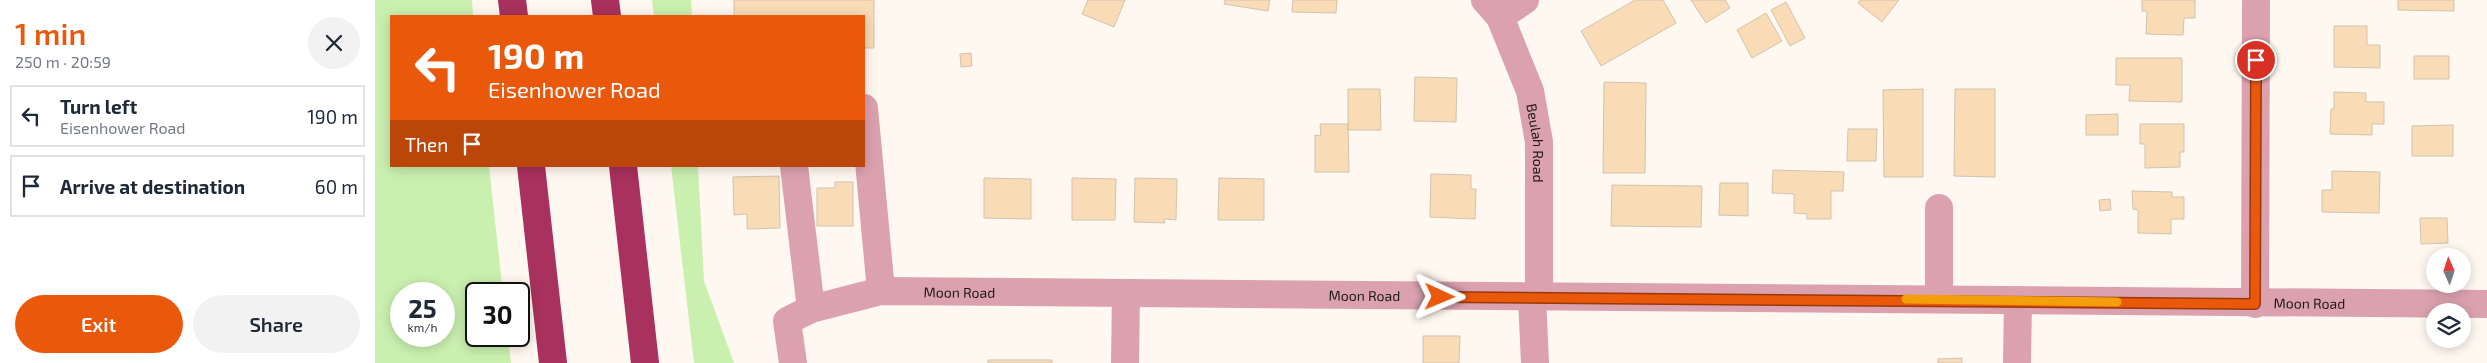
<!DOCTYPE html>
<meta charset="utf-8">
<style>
body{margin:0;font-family:"Exo 2",sans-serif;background:#f2f2f3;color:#1f2937;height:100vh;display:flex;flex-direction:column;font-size:19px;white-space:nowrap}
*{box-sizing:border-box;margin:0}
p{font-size:16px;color:#747a83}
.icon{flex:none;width:28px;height:28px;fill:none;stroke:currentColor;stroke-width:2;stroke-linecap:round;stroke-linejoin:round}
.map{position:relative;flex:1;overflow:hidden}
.side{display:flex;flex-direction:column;background:#fff;width:375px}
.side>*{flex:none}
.hud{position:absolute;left:15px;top:15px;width:475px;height:152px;border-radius:0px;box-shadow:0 2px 12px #0003;background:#ea580c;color:#fff;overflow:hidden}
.needle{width:32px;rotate:357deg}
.controls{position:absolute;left:2051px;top:248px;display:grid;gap:10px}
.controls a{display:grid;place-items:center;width:45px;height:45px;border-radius:50%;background:#fff;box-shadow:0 2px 12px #0003;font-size:25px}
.speed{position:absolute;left:15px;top:282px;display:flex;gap:10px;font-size:25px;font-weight:700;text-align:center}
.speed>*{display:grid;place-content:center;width:65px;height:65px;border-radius:50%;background:#fff;box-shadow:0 2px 12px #0003;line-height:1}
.speed small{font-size:12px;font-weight:400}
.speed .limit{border:2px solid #111;border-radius:8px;background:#fff;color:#111}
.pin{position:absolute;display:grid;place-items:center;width:42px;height:42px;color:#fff;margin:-21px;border:2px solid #fff;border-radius:50%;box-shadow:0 1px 5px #0007}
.me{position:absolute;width:55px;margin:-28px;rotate:91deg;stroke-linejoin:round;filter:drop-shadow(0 0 4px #0008)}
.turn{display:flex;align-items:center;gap:18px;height:105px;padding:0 15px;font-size:22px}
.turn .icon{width:65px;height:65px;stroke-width:2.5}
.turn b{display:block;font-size:35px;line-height:42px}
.then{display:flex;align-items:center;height:48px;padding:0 15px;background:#0003;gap:10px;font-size:19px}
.round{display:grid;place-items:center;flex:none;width:52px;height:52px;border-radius:26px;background:#f2f2f3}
.headline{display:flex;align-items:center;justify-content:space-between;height:85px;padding:0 15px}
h1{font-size:30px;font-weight:600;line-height:38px;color:#ea580c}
.button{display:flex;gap:10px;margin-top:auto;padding:10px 15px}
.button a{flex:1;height:58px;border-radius:30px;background:#ea580c;color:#fff;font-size:20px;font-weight:600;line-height:58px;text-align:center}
.button a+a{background:#f2f2f3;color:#1f2937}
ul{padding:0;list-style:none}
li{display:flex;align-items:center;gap:15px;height:62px;margin:0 10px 8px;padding:0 5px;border:2px solid #e0e1e3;border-radius:0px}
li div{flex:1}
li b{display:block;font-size:19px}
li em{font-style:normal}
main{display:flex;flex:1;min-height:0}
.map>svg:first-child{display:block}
.green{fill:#caf0af;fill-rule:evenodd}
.building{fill:#f9dcb6;stroke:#d1c3af}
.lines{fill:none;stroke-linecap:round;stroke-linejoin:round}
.minor{stroke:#dba1af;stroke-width:28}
.highway{stroke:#a8315d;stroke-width:28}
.route-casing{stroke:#983908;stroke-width:12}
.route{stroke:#ea580c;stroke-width:9}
.slow{stroke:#f59e0b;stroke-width:9}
.labels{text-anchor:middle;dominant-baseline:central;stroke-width:4.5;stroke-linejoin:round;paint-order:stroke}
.street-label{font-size:14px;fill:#1f1a12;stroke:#fff}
</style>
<main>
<section class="side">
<div class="headline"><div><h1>1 min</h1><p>250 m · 20:59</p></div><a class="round"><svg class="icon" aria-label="close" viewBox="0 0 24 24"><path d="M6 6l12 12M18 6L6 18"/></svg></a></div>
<ul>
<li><svg class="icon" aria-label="left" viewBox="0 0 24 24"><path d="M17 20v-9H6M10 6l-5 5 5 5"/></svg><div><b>Turn left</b><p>Eisenhower Road</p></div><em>190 m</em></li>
<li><svg class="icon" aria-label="arrive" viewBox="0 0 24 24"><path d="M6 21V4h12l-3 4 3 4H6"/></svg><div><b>Arrive at destination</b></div><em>60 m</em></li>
</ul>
<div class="button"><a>Exit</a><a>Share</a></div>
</section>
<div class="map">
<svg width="2112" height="363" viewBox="0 0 2112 363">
<rect width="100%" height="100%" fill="#fef8f0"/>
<path class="green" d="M0,0H97L98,16H16V166H114L128,294H101V336H133L136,363H0ZM26,294H69V336H26Z
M277,0H316L317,16H279Z
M296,166H323L329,281L359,363H319Z"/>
<path class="building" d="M359,0H499V48H489V16H359Z
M713,0H750L739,27L707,14Z
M850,0H895L893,11L849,4Z
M918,0H962L961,13L917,12Z
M1260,0H1288L1301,23L1226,66L1206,31Z
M1316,0H1350L1355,8L1331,23Z
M1485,0H1524L1507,22L1483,3Z
M1767,0H1820V18H1809L1808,35L1771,34L1772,11H1767Z
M2023,0H2079V11L2023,10Z
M1411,2L1430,38L1415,46L1396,10Z
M1391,13L1407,41L1377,58L1362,30Z
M1959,26H1992V45H2005V68L1959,67Z
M596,53L597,66L586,67L585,54Z
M2039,56H2074V79H2039Z
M1741,58H1807V102L1754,101L1755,85H1741Z
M1040,77L1082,78L1081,122L1039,121Z
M1229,82L1271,83L1270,173H1228Z
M973,89H1005L1006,130H973Z
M1548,89V177H1509L1508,90Z
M1580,89H1620V177L1579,176Z
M1959,92L1991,93V102H2009V124H1997V135L1955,134L1956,109H1959Z
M1743,114V135H1711V115Z
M945,124H973L974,172H940V135L946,136Z
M1765,124H1809V152H1805V167L1770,168V144H1765Z
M2078,125V156H2037V126Z
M1473,129H1502L1501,161H1472Z
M1398,170L1469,172L1468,191H1456V219H1432V214L1419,213V194L1397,193Z
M1957,171L2005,172L2004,213L1947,212V190H1957Z
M1056,174L1096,175V189H1101L1100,219L1055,217Z
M404,176L405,228L372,229V214L359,215L358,177Z
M609,178L656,179V219L609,218Z
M697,178L741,179L740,220H697Z
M760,178L802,179L801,220L789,219L790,223L759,222Z
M844,178L889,179V220H843Z
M460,182H478V226H442V188H460Z
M1345,183H1373V216L1344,215Z
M1237,185L1327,186L1326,227L1236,226Z
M1757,191L1797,192V197H1809V219H1796V234L1763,233V210L1758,209Z
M1735,199L1736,210L1725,211L1724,200Z
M2045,218H2072L2073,243L2046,244Z
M1048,336H1085L1084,363H1048Z
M1587,358V363H1563V359Z
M613,360H677V363H613Z"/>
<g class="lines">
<g class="minor">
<path id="s1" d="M1110,0L1125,17L1155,91L1164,142V298"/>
<path d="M1125,17L1150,0"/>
<path d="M489,108L506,291"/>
<path d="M419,166L436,309"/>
<path d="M1564,208V299"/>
<path d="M1157,298L1160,363"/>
<path d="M1880,304L1881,0"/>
<path id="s2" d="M418,363L412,321L436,309L506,291L2112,304"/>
<path d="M750,363L751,294"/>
<path d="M1642,363L1643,300"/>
</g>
<path class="highway" d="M137,0L139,16
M230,0L232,16
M156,166L178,363
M248,166L270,363"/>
</g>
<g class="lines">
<g class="route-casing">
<path id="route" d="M1065,297L1880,304L1881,60"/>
</g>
<use href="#route" class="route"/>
<path class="slow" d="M1531,299L1742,302"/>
</g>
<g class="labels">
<g class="street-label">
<text stroke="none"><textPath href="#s1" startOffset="155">Beulah Road</textPath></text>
<text stroke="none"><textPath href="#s2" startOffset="220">Moon Road</textPath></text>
<text stroke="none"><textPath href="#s2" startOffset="625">Moon Road</textPath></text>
<text stroke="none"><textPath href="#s2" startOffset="1570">Moon Road</textPath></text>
</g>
</g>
</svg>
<div class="controls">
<a><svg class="needle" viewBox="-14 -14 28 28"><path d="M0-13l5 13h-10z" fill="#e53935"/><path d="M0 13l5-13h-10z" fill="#747a83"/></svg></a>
<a><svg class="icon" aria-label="layers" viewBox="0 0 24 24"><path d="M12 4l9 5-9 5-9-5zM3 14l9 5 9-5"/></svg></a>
</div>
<div class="speed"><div>25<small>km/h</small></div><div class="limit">30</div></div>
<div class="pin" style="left:1881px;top:60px;background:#d93025"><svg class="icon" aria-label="arrive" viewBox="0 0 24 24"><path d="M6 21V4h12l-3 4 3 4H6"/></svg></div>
<svg class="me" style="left:1065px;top:297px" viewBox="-20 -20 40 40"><path d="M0-17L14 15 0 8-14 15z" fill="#ea580c" stroke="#fff" stroke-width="4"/></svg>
<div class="hud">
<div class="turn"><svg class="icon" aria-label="left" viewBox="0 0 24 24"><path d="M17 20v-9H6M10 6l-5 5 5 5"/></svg><div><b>190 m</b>Eisenhower Road</div></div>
<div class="then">Then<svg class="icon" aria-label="arrive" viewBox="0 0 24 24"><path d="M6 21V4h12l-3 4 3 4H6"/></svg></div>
</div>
</div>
</main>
